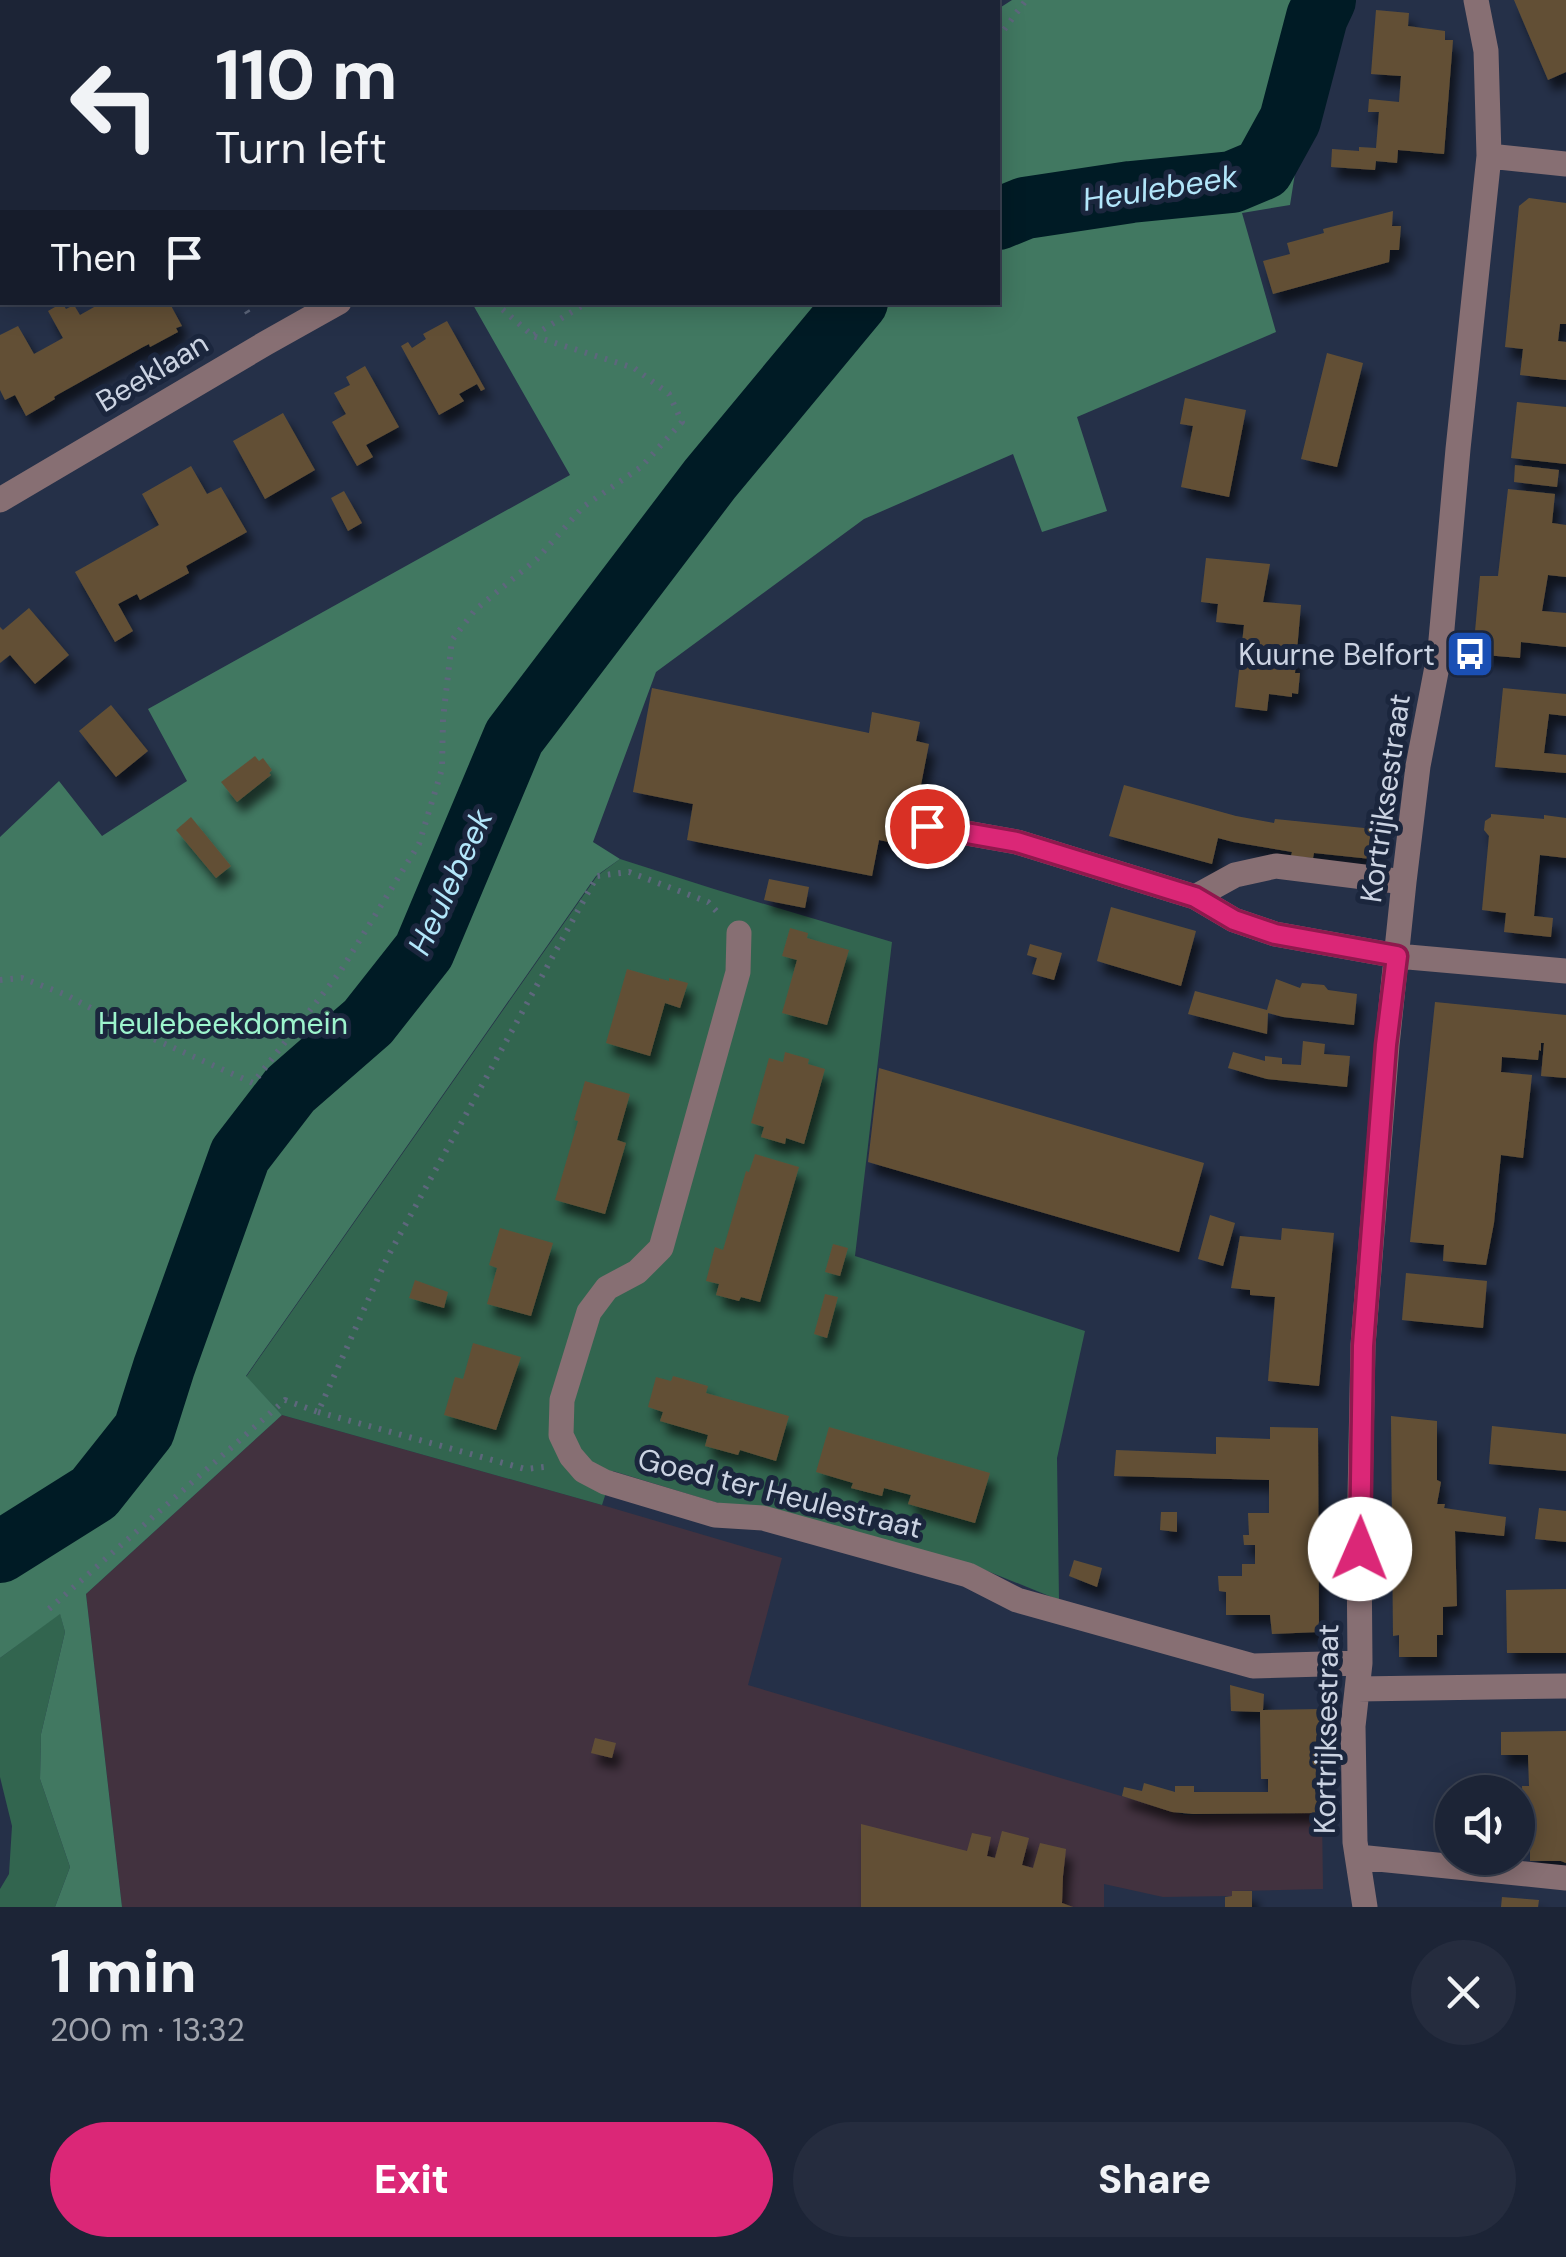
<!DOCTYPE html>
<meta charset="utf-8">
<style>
body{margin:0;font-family:"DM Sans",sans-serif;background:#252c3e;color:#f1f3f6;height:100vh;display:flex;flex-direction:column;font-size:38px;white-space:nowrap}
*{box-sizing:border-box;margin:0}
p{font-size:32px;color:#a0a4ad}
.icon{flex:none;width:55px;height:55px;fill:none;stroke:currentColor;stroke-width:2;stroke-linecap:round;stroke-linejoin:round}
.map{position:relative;height:1907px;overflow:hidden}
.drawer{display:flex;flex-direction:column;background:#1c2436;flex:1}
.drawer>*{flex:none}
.banner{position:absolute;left:0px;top:0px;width:1000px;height:305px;box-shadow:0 5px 25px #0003,0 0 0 2px #3a4151;background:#1c2436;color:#f1f3f6;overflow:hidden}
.controls{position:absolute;left:1435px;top:1775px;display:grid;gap:20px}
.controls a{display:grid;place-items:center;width:100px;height:100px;border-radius:50%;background:#1c2436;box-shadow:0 5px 25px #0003,0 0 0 2px #3a4151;font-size:50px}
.pin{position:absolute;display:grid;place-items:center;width:85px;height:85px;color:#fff;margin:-42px;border:5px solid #fff;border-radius:50%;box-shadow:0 2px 10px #0007}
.me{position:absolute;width:110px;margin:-55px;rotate:1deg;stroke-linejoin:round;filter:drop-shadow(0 0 8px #0008)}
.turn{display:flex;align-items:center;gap:35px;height:210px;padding:0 50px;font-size:45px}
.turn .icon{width:130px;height:130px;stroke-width:2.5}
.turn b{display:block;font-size:70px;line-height:85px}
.then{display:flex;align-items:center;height:95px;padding:0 50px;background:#0003;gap:20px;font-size:38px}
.round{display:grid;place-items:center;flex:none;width:105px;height:105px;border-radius:52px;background:#252c3e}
.overview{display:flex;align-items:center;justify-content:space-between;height:170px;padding:0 50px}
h1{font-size:60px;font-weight:800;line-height:75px}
.cta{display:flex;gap:20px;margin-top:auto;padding:20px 50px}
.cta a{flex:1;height:115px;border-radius:60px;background:#db2777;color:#fff;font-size:40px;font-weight:800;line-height:115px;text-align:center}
.cta a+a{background:#252c3e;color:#f1f3f6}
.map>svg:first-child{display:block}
.industrial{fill:#42323f}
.green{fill:#32654f}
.forest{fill:#417861}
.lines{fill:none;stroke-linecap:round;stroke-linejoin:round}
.river{stroke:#001b25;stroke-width:62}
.building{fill:#625036;filter:url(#shadow)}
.path{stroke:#5d677c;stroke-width:6;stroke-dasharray:2.5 8;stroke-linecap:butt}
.minor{stroke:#876f73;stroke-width:25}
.route-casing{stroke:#8e194d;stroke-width:25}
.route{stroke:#db2777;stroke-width:18}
.labels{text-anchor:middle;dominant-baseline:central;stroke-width:10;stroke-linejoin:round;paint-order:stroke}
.street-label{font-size:30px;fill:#cbd3e2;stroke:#1b263d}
.poi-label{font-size:30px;fill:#cbd3e2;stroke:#1b263d;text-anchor:end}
.park-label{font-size:30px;fill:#9df4cd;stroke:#1b263d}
.water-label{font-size:32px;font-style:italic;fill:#b2e6fa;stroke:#1b263d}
</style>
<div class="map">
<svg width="1566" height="1907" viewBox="0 0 1566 1907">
<defs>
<filter id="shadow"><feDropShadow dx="6" dy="11" stdDeviation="5" flood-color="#0009"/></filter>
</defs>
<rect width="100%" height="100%" fill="#253048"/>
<path class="industrial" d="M282,1415L602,1505L782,1558L748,1685L1185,1815L1322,1813L1323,1889L1233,1891L1232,1896L1163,1897L1104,1884V1907H122L86,1594Z"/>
<path class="green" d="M620,859L714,889L892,942L855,1256L1085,1331L1057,1458L1059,1600L975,1566L721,1504L613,1471L602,1505L282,1415L246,1377L597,876Z
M60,1613L65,1632L41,1734L40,1779L70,1867L55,1907H0V1889L9,1874L12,1826L0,1777V1658Z"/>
<path class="forest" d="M1012,0H1352L1319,21L1290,205L1242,213L1276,332L1077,417L1107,511L1042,532L1013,454L864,519L656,672L593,842L620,859L596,876L246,1376L282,1415L86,1594L122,1907H55L70,1867L40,1779L41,1734L65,1632L60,1614L0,1658V837L59,781L102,836L187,781L148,709L570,475L472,303L998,302V9Z"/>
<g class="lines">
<path class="river" d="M998,219L1025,208L1131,192L1232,182L1263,169L1290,120L1317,17L1325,0
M0,1552L94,1493L144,1430L164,1367L240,1155L290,1090L368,1022L424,951L514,737L710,479L857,302"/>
</g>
<path class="building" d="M1514,0H1566V72L1548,80Z
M1376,10L1409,13L1408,26L1445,31V40H1453L1444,154L1398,150L1397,163L1376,161L1375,170L1331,167L1332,149L1359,151V147L1376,148L1379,112H1368L1369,99L1399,102L1401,76L1371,74Z
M1529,198L1566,203V324H1560L1558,341L1566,342V380L1520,375L1523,349L1505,347L1519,206Z
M1393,211L1392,226H1401L1399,250H1390L1389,262L1273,294L1263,261L1290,254L1287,243L1324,233L1323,229Z
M103,302H169L182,326L176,328L178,332L150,347L149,344L143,347L57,395L54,397L55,399L26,416L15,395L5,400L0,390V335L18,326L34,354L63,338L48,311L62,303L66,309L74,305L80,315Z
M447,321L485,389L481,391L477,384L459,394L464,401L439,415L401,346L408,342L412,348L426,339L423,334Z
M1327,353L1363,363L1337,467L1301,459Z
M365,366L399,427L366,445L373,457L357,466L332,422L346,414L334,393L350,385L346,377Z
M1185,398L1246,410L1229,497L1181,487L1193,426L1180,424Z
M1517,402L1566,407V464L1511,458Z
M283,413L315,470L265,499L233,441Z
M1515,465L1559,470L1557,487L1514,482Z
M191,466L207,494L221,487L247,532L186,566L189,573L140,600L137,594L118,604L133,631L115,642L75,572L159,525L142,494Z
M1508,489L1555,494L1552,523L1566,525V577L1548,575L1542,611L1566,613V647L1521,642L1520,658L1473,654L1480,576H1498Z
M344,491L362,523L348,531L331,498Z
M1206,558L1270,564L1263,602L1301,605L1295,673H1300L1298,694L1292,693V697L1269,694L1267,711L1235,707L1244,625L1216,622L1218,604L1201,602Z
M29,608L69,655L35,684L10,655L0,663V627L3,630Z
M652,688L869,733L872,712L920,722L916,741L929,744L909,846L879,840L872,876L687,840L693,804L633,792Z
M1503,688L1566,694V716L1549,714L1544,753L1566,755V773L1495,767Z
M111,705L148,751L116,777L79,731Z
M255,756L259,761L263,758L272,770L269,773L271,775L237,802L221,782Z
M1124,785L1236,816L1274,823L1275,819L1374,829L1371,859L1314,853L1313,858L1291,856L1292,852L1233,842L1218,838L1212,864L1109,836Z
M1491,814L1544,819V815L1566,818V858L1540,855L1534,916L1553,918L1551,937L1504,932L1506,913L1482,910L1489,836L1484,830L1485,821L1491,817Z
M191,817L231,866L216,878L176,830Z
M769,879L809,887L805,908L764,900Z
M1111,907L1196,931L1181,986L1097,961Z
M790,928L808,933L807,938L849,950L827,1025L782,1013L797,960L782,956Z
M1030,944L1062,953L1054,980L1032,974L1037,958L1027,955Z
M627,969L669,981V978L688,983L680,1008L665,1003L650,1056L606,1043Z
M1276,979L1300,988L1302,983L1324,985L1328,990L1357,994L1354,1025L1283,1017L1268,1013L1267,1034L1188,1014L1195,991L1267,1010Z
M1435,1002L1566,1015V1078L1541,1076L1544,1043H1541V1051L1539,1050L1538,1060L1502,1057L1501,1072L1532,1075L1523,1158L1501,1155L1494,1223L1486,1265L1443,1261L1444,1245L1410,1242Z
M1303,1041L1325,1044L1324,1054L1350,1056L1347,1087L1267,1079L1228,1068L1233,1052L1265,1061V1056L1282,1058V1064L1301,1065Z
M785,1052L809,1059L808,1064L825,1069L804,1144L786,1138L785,1144L761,1137L764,1127L751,1123L769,1058L783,1062Z
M879,1068L1204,1163L1179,1252L868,1162Z
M585,1081L630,1094L617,1140L626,1143L605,1214L555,1200L578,1121L574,1120Z
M755,1154L799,1167L760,1302L741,1297L739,1301L716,1295L719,1284L706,1281L715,1247L723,1250L746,1171L749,1172Z
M1210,1215L1235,1223L1223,1266L1198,1259Z
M500,1228L553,1243L531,1316L487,1304L497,1268L489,1265Z
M1282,1228L1334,1233L1319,1386L1268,1381L1275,1297L1250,1295V1290L1231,1288L1240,1236L1281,1240Z
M833,1244L848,1248L840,1276L825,1272Z
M1406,1273L1487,1281L1483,1328L1402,1320Z
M415,1280L448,1292L444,1308L409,1298Z
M825,1294L838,1297L827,1338L814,1334Z
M473,1343L521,1357L496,1430L444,1415L455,1377L463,1379Z
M673,1376L708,1386L706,1393L789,1416L776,1461L740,1450L738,1455L705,1446L708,1435L660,1421L663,1412L648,1407L656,1377L671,1381Z
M1391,1416L1437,1421V1480L1441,1482L1437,1504H1445L1444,1508L1506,1517L1504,1536L1455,1531L1457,1606L1443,1607V1635H1437V1657H1399V1635L1393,1636Z
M1492,1426L1566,1434V1471L1489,1464Z
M829,1427L990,1473L975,1523L908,1504L911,1495L884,1488L882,1496L851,1488L853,1483L816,1472Z
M1270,1427L1318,1428L1319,1632L1272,1634L1270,1615H1226V1592L1219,1591L1218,1576H1242V1564H1255V1545H1244L1243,1535H1249L1248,1513H1269V1480L1114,1476L1116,1450L1216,1454V1437L1270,1439Z
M1539,1508L1566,1511V1542L1535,1539Z
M1161,1512H1177V1532L1160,1530Z
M1074,1560L1102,1568L1097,1587L1069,1576Z
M1566,1589V1653H1507L1506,1590Z
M1230,1685L1264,1694L1263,1710L1321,1709L1322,1813L1193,1814L1172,1812L1122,1796L1124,1787L1142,1791L1144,1783L1175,1792V1786H1194V1792H1268V1779H1261L1260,1712L1231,1711Z
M1566,1731V1863L1561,1861H1530V1816H1523L1522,1786H1529L1528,1755H1501V1732Z
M595,1738L616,1743L612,1758L591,1753Z
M861,1824L967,1851L972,1833L991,1837L987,1856L995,1858L1002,1831L1029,1838L1022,1865L1033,1868L1040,1843L1066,1849L1063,1876L1062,1903L1073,1907H861Z
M1232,1891H1252V1907H1225V1897L1232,1896Z
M1502,1897L1539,1900L1538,1907H1501Z"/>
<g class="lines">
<path class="path" d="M998,38L1026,0
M241,302L251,318
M534,335L588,302
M0,980L22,978L64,994L129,1028L253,1083L340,972L419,844L442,769L443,719L452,640L475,610L537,559L583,507L641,467L682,422L669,394L634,368L533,336L494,302
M318,1412L525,1469L544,1467
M49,1609L285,1400L318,1412L387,1258L597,876L629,872L708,902L720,915"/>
<path class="minor" d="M55,0L56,2
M643,2L647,0
M0,22L2,25
M1489,156L1566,164
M0,500L266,343L339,302
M927,826L1017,842L1195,897L1234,920L1275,934L1397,956L1566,971
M1195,897L1235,875L1276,866L1404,882
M739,933L738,972L661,1248L637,1272L607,1288L589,1312L562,1400L561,1435L571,1456L584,1471L605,1482L715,1515L763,1518L968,1575L1017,1600L1253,1666L1360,1663
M1357,1689L1566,1686
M1358,1857L1566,1878
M1365,1907L1355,1842L1353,1726L1360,1663L1359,1549L1363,1345L1387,1045L1404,882L1418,766L1440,651L1458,449L1489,156L1486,51L1476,0"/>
</g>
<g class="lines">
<g class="route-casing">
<path id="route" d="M927,826L1017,842L1195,897L1234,920L1275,934L1397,956L1386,1045L1363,1346L1360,1549"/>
</g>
<use href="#route" class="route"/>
</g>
<defs>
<g id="bus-square" transform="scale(2.5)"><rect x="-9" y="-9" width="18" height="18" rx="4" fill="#1a4fb4" stroke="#1b263d"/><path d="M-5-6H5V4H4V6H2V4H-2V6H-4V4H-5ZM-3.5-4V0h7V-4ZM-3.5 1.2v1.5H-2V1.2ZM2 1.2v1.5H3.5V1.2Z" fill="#fff"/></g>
</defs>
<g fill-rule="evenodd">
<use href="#bus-square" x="1470" y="654"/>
</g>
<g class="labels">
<g class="street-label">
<text transform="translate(152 372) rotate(-31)">Beeklaan</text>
<text transform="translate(1385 798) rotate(-82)">Kortrijksestraat</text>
<text transform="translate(780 1493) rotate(14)">Goed ter Heulestraat</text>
<text transform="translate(1326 1729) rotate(-89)">Kortrijksestraat</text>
</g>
<g class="poi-label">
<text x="1435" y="654">Kuurne Belfort</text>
</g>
<g class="park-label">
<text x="223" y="1023">Heulebeekdomein</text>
</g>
<g class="water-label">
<text transform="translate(1160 188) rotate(-9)">Heulebeek</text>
<text transform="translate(450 882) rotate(-65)">Heulebeek</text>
</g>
</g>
</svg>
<div class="controls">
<a><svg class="icon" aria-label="sound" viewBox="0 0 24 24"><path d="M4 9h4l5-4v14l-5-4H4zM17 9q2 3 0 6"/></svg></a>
</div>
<div class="pin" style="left:927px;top:826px;background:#d93025"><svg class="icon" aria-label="arrive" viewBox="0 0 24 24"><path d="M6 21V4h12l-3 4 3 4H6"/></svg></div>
<svg class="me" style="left:1360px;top:1549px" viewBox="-20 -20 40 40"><circle r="19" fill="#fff"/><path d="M0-13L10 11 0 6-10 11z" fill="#db2777"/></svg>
<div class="banner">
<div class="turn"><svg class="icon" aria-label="left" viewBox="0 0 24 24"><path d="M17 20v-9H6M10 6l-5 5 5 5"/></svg><div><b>110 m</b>Turn left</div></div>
<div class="then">Then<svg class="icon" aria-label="arrive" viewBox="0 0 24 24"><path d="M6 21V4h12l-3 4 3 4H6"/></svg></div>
</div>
</div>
<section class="drawer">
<div class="overview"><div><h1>1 min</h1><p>200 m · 13:32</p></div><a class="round"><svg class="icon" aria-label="close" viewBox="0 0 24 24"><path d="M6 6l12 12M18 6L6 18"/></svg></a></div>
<div class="cta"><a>Exit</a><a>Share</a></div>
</section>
